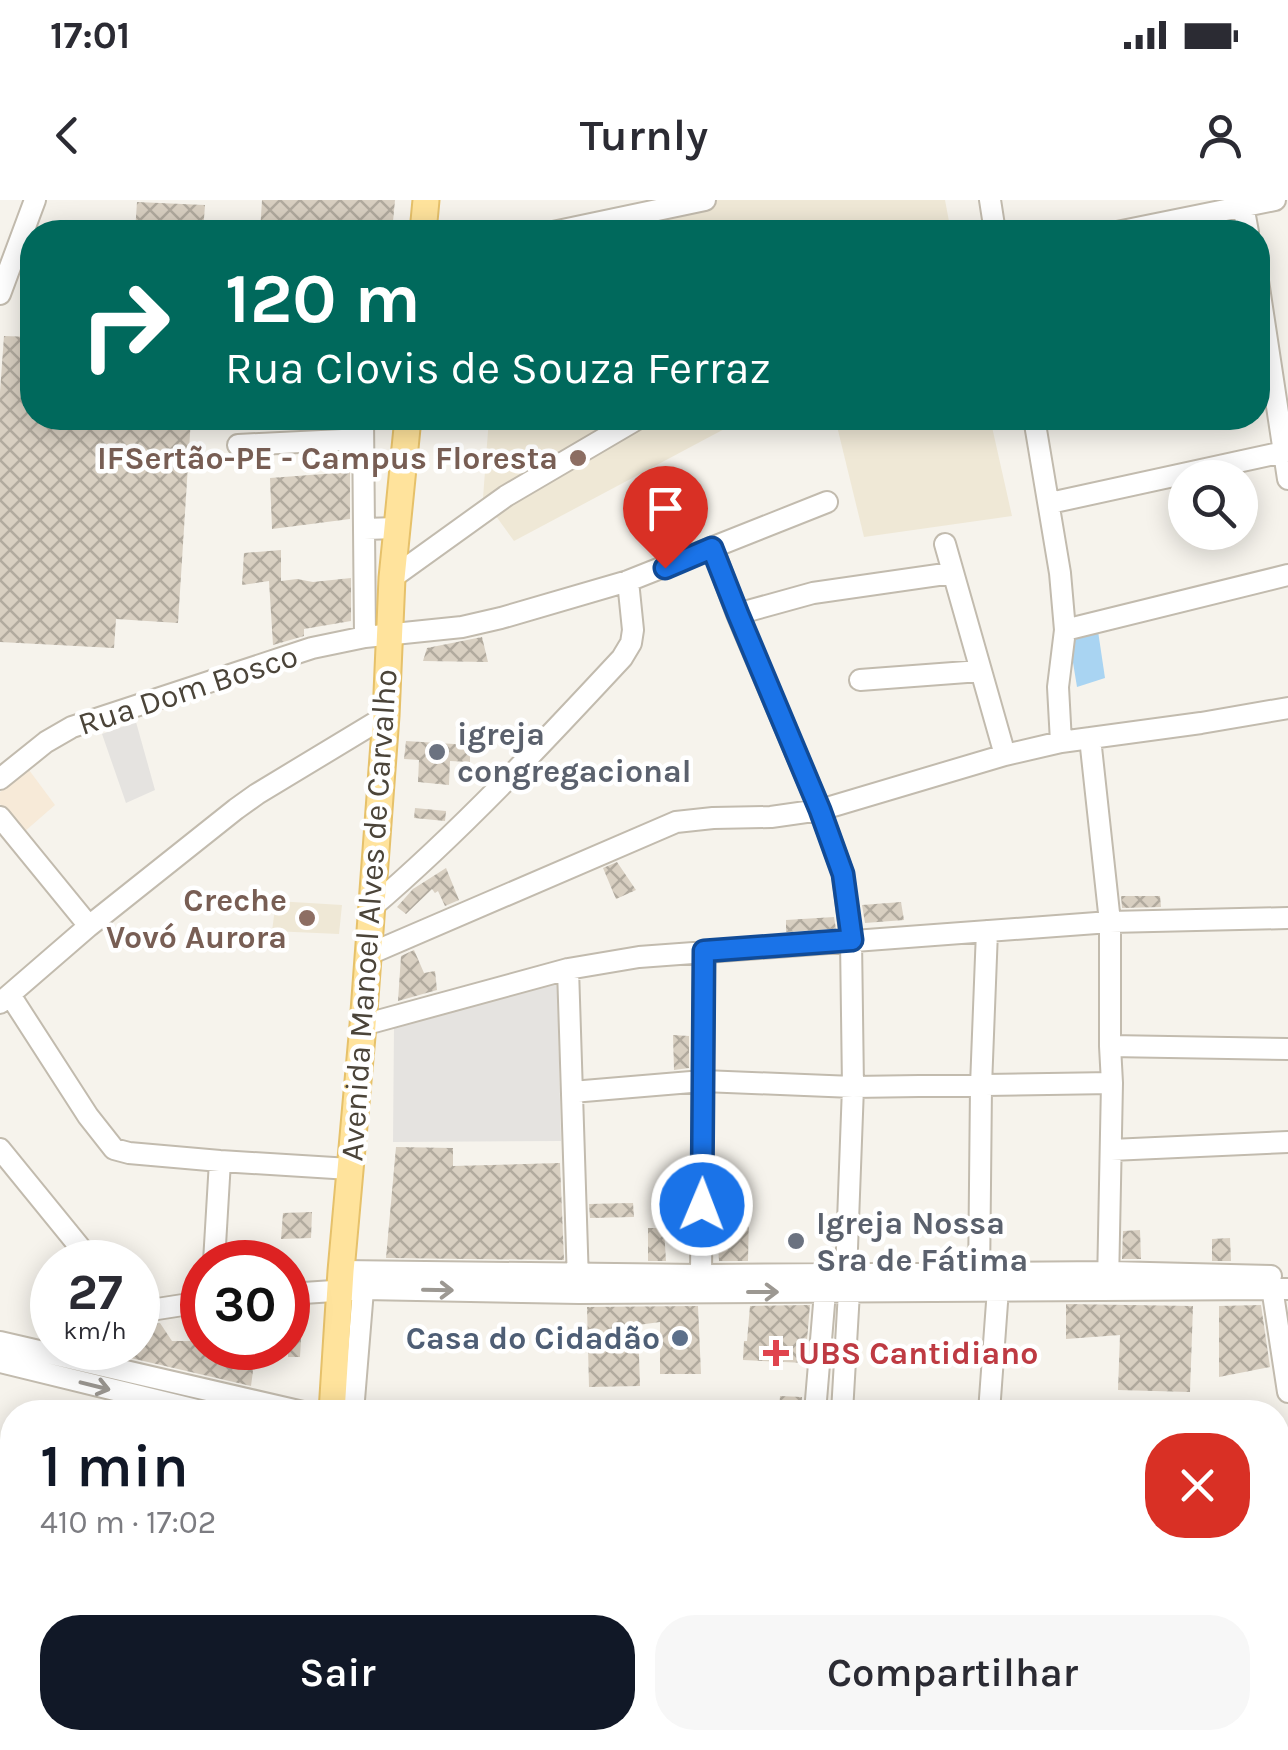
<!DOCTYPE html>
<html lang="pt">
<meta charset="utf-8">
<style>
body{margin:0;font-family:Karla,sans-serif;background:#f7f7f7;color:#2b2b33;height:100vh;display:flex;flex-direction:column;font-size:38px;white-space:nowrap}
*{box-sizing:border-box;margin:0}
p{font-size:32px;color:#7c7c81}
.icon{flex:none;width:55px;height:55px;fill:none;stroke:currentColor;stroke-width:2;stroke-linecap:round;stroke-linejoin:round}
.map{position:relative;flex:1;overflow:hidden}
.details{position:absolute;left:0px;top:1200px;width:1290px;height:350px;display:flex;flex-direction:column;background:#fff;border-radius:40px 40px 0 0;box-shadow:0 5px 25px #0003}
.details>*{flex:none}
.guide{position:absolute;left:20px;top:20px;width:1250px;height:210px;border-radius:40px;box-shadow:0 5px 25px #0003;background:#00695c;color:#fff;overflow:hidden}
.fabs{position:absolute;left:1168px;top:260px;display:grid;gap:20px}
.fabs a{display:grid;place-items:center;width:90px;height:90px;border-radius:50%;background:#fff;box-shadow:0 5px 25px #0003;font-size:50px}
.speed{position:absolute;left:30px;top:1040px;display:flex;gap:20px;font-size:50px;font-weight:700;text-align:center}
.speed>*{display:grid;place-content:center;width:130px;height:130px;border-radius:50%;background:#fff;box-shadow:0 5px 25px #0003;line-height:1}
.speed small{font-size:25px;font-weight:400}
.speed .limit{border:15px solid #d22;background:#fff;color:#111}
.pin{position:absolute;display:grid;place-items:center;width:85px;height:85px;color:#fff;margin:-102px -42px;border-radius:50% 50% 50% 0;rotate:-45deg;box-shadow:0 0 10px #0007}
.pin .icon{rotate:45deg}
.me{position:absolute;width:110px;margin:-55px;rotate:1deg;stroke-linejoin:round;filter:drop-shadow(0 0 8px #0008)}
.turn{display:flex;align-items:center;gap:35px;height:210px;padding:0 40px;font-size:45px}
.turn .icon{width:130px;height:130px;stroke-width:2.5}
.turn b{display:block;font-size:70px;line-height:85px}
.round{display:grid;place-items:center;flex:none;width:105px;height:105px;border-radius:40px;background:#f7f7f7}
.headline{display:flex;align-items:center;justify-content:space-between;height:170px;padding:0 40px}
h1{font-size:60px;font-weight:600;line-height:75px;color:#111827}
.cta{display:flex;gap:20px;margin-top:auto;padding:20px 40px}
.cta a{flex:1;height:115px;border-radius:40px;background:#111827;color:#fff;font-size:40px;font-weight:600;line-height:115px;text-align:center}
.cta a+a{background:#f7f7f7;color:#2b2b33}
.status{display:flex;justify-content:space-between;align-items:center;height:70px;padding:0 50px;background:#fff;direction:ltr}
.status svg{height:28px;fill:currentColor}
header{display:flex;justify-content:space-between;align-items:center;height:130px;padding:0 40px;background:#fff;font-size:45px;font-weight:600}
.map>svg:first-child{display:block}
.commercial{fill:#f7ead8}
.education{fill:#efe8d6}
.parking{fill:#e5e3e0}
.water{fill:#a9d4f2}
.building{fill:url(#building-cross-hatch)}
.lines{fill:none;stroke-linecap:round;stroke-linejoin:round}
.minor-casing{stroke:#c2bbae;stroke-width:24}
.major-casing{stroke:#e6c16a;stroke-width:29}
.minor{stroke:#fff;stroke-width:20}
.major{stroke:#ffe39c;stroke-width:25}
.oneway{stroke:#9c9892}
.route-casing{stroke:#114b97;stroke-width:25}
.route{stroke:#1a73e8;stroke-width:18}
.education-dot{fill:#8d6e63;stroke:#fff;stroke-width:4}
.worship-dot{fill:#6b7280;stroke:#fff;stroke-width:4}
.service-dot{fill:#5c6f8a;stroke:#fff;stroke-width:4}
.health-dot{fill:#e0444e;stroke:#fff;stroke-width:4}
.labels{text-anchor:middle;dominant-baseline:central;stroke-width:9;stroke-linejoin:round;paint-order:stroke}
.education-label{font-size:32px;font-weight:bold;fill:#785e54;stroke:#fff;text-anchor:end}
.street-label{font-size:32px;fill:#4b4439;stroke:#fff}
.worship-label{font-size:32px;font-weight:bold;fill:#5b616d;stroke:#fff;text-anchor:start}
.service-label{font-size:32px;font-weight:bold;fill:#4e5e75;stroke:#fff;text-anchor:end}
.health-label{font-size:32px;font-weight:bold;fill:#be3a42;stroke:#fff;text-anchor:start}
</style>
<div class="status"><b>17:01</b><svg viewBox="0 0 49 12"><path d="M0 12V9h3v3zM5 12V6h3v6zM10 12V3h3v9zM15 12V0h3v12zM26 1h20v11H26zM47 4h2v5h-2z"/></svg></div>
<header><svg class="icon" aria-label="back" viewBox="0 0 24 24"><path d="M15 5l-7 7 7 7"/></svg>Turnly<svg class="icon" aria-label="person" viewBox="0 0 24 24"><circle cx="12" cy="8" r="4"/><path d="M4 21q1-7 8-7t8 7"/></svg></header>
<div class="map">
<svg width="1288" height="1550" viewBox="0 0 1288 1550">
<defs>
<pattern id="building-cross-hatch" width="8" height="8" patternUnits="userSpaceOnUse" patternTransform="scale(2.5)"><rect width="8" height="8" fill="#d8cfc1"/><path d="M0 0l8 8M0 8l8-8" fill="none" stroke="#b1aa9e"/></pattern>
</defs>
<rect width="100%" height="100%" fill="#f6f3ec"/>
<path class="commercial" d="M29,570L55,605L24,632L0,604V592Z"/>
<path class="education" d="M718,0H945L951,32H556Z
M489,218H745L514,341L483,298Z
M835,218H990L1012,316L864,337Z
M276,701L342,705L339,734L272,731Z"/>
<path class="parking" d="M136,522L155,590L126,603L102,534Z
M557,780L561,941L393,942L394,826Z"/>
<path class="water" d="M1098,431L1105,478L1077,487L1069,438Z"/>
<path class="building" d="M262,0H395L392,32H260Z
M137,2L205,5L203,32H135Z
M4,136L32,137V218H191L178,423L116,419L114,448L0,442V192Z
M350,272V319L272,329L270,278Z
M281,350V381L297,379L313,382L351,378V421L304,429V436L273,445L269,381L242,385L244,353Z
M482,437L488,462L423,461L427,448Z
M406,541L470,545V562L450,561L449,585L418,582L419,560L404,559Z
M415,608L446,611L445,621L414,618Z
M617,662L636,690L616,699L603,668Z
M446,668L459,700L445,706L438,691L435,693L432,689L406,714L397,707L413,689Z
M1121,696H1160L1161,707L1122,708Z
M901,702L904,720L865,723L862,705Z
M834,717L836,729L786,732V720Z
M414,750L424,773L435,771L437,790L398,801L401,756Z
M673,835L689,836V868L674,870Z
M396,947L453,948V966L560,963L564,1060L386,1058Z
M633,1003L634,1017L590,1018L589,1004Z
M312,1012L311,1038L281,1039L283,1013Z
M730,1012H749L748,1061H719L718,1045H730Z
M648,1028H664L666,1061H648Z
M1140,1030L1141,1059H1122L1123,1031Z
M1230,1038L1231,1061H1212V1039Z
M1066,1104L1193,1106L1190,1192L1118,1190L1120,1135L1066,1139Z
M810,1105L805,1163L743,1160L744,1141H747L750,1106Z
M1261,1105L1270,1167L1219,1177V1106Z
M698,1106L701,1174H660V1122L638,1125L640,1186L589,1187L587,1107Z
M303,1107L300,1157H288V1108Z
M160,1123L172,1141H202V1148H256L251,1186L122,1156L130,1148H138V1139L152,1124Z
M780,1196L802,1197L801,1212H779Z
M0,1337L12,1340V1471L0,1468Z
M345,1538H401L400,1550H345Z"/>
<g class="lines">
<g class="minor-casing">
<path id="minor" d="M990,0L995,32
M1242,0L1248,32
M553,32L705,0
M1117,32L1275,0
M1258,81L1288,279
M0,94L35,0
M363,218L364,329
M1034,218L1060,373L1065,430L1058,487L1061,542
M238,245L363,239
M1050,303L1288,251
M945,344L1005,555
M713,349L737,414L820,610L843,674L851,740L853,887L846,1075
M392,378L506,296L639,218
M737,414L813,393L952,373
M1065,430L1288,375
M365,437L364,329L397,328
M860,480L980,471
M1090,538L1110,722V846L1112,883L1108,1085
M0,579L46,542L72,527L312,448L365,437L462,427L501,418L628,381L827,302
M0,617L89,726
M371,708C461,631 542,544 622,458L631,443L633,430L628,381
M367,755L676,622L713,618L771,617L820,610L1005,555L1061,542L1201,523L1288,508
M568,769L578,1082
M10,795L88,916L114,949L129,953L220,961L350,969
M0,803L89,726L236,609L257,594L386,516
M363,825L568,769L639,757L1110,722L1288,718
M1110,846L1288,849
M572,892L703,881L853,887L1112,883
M0,949L92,1062
M1111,950L1288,942
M214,1062L220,961
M341,1071L701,1075L1109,1072L1271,1076
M701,1075L704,751
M1271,1081L1288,1192
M979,1083L981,886L987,731
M288,1094L364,1089L579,1093L1288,1089
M138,1112L202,1102
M0,1142L303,1212
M0,1162L205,1212
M353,1212L364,1078
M815,1212L825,1092
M842,1212L849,1092
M989,1212L998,1089
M1278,1295L1288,1294
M0,1481L12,1485
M1278,1488L1288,1486
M192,1538L235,1550
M331,1550V1538
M475,1550L476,1538
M625,1550L626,1538
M789,1550L790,1538
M815,1550L816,1538
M964,1550L965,1538
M1233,1550L1235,1538"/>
</g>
<g class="major-casing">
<path id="major" d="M423,32L426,0
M332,1212L341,1071L363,825L386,516L392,378L408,218
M287,1550L300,1538"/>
</g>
<use href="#minor" class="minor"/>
<use href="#major" class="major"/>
</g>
<defs><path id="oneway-shaft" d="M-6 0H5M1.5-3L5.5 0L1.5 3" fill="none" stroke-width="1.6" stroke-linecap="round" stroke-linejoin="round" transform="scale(2.5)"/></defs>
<g class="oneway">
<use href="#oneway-shaft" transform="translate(438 1090) rotate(1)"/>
<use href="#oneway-shaft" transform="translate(763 1092)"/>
<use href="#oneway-shaft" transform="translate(95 1186) rotate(14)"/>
</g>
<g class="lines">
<g class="route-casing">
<path id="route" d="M665,368L712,348L738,414L820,610L843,674L852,740L704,751L702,1005"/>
</g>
<use href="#route" class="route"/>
</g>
<g class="education-dot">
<circle cx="578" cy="258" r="10"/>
<circle cx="307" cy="718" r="10"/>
</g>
<g class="worship-dot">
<circle cx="437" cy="552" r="10"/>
<circle cx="796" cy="1041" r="10"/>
</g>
<circle class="service-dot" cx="680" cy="1138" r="10"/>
<path class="health-dot" d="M771 1138h10v10h10v10h-10v10h-10v-10h-10v-10h10z"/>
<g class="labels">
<g class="education-label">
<text x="558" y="258">IFSertão-PE - Campus Floresta</text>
<text x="287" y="700">Creche<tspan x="287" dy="37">Vovó Aurora</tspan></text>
</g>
<g class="street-label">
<text transform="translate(188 490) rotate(-18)">Rua Dom Bosco</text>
<text transform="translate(369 715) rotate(-86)">Avenida Manoel Alves de Carvalho</text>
</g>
<g class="worship-label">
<text x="457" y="534">igreja<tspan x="457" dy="37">congregacional</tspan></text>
<text x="816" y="1023">Igreja Nossa<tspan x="816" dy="37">Srª de Fátima</tspan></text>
</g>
<g class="service-label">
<text x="660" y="1138">Casa do Cidadão</text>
</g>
<g class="health-label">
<text x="798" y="1153">UBS Cantidiano</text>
</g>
</g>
</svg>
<div class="fabs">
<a><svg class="icon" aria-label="search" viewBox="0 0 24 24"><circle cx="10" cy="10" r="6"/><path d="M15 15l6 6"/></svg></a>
</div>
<div class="speed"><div>27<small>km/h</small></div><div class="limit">30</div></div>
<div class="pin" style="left:665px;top:368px;background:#d93025"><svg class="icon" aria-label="arrive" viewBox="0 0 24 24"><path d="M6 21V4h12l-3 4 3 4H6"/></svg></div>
<svg class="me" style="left:702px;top:1005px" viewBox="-20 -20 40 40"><circle r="17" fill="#1a73e8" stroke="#fff" stroke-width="3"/><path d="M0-11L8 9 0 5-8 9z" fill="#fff"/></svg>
<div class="guide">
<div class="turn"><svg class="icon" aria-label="right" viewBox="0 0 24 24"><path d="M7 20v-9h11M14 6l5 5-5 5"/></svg><div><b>120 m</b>Rua Clovis de Souza Ferraz</div></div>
</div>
<section class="details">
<div class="headline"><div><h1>1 min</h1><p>410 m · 17:02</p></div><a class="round" style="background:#d93025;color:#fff"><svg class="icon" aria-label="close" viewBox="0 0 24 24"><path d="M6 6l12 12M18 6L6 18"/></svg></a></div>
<div class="cta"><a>Sair</a><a>Compartilhar</a></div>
</section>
</div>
